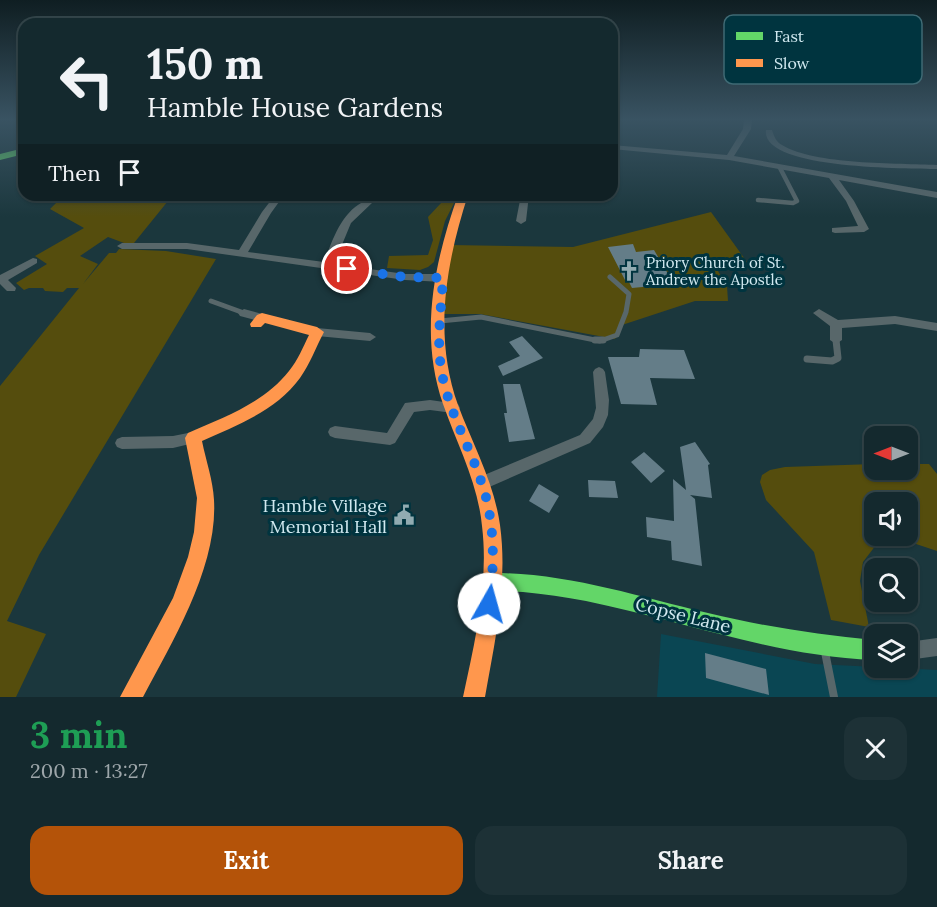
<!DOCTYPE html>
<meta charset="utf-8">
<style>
body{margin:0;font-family:Lora,serif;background:#1d3136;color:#f1f3f6;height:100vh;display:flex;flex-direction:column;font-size:22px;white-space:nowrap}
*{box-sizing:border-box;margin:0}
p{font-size:20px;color:#9da6aa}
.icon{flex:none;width:33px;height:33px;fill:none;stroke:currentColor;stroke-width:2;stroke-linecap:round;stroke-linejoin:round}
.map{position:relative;height:697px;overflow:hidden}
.sheet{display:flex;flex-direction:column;background:#14292e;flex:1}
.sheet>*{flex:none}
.top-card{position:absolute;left:18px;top:18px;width:600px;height:183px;border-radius:18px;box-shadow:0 2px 4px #0004,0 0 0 2px #33454a;background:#14292e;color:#f1f3f6;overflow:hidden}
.needle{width:39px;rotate:270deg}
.buttons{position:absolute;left:864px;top:426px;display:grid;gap:12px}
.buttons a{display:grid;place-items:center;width:54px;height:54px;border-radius:12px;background:#14292e;box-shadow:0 2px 4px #0004,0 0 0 2px #33454a;font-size:30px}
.pin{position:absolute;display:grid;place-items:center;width:51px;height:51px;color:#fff;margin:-26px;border:3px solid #fff;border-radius:50%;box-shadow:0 2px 6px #0007}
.me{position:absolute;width:66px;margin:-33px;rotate:7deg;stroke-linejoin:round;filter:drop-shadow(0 0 4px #0008)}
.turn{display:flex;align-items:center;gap:21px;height:126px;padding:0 30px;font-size:27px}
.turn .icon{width:78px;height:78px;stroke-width:2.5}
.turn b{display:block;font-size:42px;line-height:51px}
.then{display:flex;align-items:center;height:57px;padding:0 30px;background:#0003;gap:12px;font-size:22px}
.round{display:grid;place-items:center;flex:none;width:63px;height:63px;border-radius:18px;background:#1d3136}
.headline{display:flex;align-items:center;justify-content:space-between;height:102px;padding:0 30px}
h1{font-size:36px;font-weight:700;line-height:45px;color:#1e9e55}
.action{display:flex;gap:12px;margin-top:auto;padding:12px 30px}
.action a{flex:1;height:69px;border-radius:18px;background:#b45309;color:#fff;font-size:24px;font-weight:700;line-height:69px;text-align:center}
.action a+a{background:#1d3136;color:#f1f3f6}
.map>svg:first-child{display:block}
.built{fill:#0a4653}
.green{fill:#554d0d;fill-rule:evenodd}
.building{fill:#647d88}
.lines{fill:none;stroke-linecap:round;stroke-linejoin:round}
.lane-far3{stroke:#58676a;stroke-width:4.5}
.lane-far2{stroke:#58676a;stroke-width:5}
.lane-far1{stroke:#58676a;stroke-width:7}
.lane{stroke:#58676a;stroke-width:8}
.street{fill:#58676a;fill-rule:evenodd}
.fast{fill:#63d668;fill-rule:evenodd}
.slow{fill:#ff974d;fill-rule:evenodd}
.route{stroke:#1a73e8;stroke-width:10;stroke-dasharray:0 18}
.labels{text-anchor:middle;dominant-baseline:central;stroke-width:6;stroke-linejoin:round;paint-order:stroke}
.poi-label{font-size:15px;fill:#d1e9f0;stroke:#00343f;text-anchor:start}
.near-poi-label{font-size:18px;fill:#d1e9f0;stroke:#00343f;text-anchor:end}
.near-street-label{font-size:18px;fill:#d1e9f0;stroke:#00343f}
.key{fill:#00343f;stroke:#3f6a74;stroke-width:1.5}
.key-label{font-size:16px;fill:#d1e9f0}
</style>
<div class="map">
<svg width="937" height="697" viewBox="0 0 937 697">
<rect width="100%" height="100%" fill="#1b373d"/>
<path class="built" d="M661,634L815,664L937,670V697H657Z"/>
<path class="green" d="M439,195H458L445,221L434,262L428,267L420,270L387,268L389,256L428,255L433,240L428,217L442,202Z
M92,197L168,201L134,243H124L108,237L80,256L98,264L83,284L109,253H116L119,249L166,251L216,259L39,555L7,621L46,634L16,697H0V386L79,288H67L63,292L45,291L43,288H29L24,290L16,283L47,264L35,256L84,228L50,209L59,200Z
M711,212L747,262L715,266L727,286L728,301H695L622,325L615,339L480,314H442L450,245L573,247Z
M874,464V470H908V464H929L937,474V551L910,542L889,540L876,545L863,562L860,581L869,627L831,620L814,552L766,500L760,482L762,475L770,470L785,467ZM874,502H908V536H874Z"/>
<path class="building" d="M633,244L636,252L654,250L674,284L632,288L628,280H625L608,247Z
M522,336L543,358L503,376L498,366L520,356L509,342Z
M640,349L684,350L695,379L650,378L657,405L621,404L608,357H639Z
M503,384H520L535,439L509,442L504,413H507Z
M695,442L710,464L708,465L712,498L690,495L695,499L702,566L672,560L671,541L647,537L646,517L674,521L673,479L686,490L680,447Z
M644,452L665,471L651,483L631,462Z
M588,480L615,481L618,498L589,497Z
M539,484L559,496L549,513L529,501Z
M705,653L766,669L769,695L706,678Z"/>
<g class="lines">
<path class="lane-far3" d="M758,200L793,203L797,201L780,168"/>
<path class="lane-far2" d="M211,301L244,313
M440,321L481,317L600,341L617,335L626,312L629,294L610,277"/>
<path class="lane-far1" d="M595,340H603
M807,359L832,361L838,358L836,340"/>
<path class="lane" d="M825,652L834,697"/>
<path class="street" d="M744,120H752L751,129L734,156L937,192V198L839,180L854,201L869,229L864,232L835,233L832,232V228L858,226L846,201L829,178L729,160L612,149V145L727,155L743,129Z
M766,130H772C774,136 776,142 782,145C814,165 898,163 937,165V169C910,168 761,170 766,130Z
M275,195H284L271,213L248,252L324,262C333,239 342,210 367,200L372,203L351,223L334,264L405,274H443L448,278L443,282L405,280L187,249H122L117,246L122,243H187L239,250L262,212Z
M521,195H529L526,221L521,224L516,221Z
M33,258L37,259V263L8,280L16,288L15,291H7L0,284V275Z
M244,309L266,315L268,318L262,322L240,316L238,313Z
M819,309L838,320L895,316L937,323V331L895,324L842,328V340L836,344L830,340V326L813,313Z
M317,328L370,333L376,337L370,341L317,336L311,332Z
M599,367L603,369L605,372L609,400L608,415L603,427L590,443L487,488L482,490L477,488L475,483L477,478L580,435L593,419L596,408L593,372L595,369Z
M430,400L458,404L460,408L458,412L453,413L430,410L414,412L395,443L390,445L335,438L330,436L328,432L330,428L335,426L387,433L405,403Z
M193,432L198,434L200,438L198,442L173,448L122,449L117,447L115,443L117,439L122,437L173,436Z
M937,638V656L908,660V642Z"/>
<path class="fast" d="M24,148V154L0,160V154Z
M493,573C567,573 636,596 708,613C762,626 818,635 874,640V660C775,656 683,621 586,601C565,597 544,594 523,592C510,591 498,593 486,589L484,582L486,575Z"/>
<path class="slow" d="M458,195H468C446,263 433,335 458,405C473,445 494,482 500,525C508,583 495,641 485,697H463C475,641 489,583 482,526C478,483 457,444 443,404C419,334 434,263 458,195Z
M262,313L317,327L324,332C316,347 310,364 300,378C276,411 237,425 202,441C206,461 213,480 214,500C218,566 173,641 143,697H120L173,598L188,557L194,532L197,498L185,438L188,433C224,417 264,403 289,371C298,360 303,347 309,335L265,323L261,327H251L250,324L257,315Z"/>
</g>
<linearGradient id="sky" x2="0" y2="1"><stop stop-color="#0f1e22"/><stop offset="0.55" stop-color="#395362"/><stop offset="1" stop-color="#395362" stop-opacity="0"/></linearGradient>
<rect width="937" height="217" fill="url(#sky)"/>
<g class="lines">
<path class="route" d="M347,269L405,277L443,278C441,314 435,348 444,383C452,417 470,448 481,481C495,520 495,564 489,604"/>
</g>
<defs>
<g id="church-bare" transform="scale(1.62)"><path d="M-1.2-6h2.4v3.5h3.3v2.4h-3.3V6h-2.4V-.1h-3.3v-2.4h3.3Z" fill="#91abb1" stroke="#00343f" stroke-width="2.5" paint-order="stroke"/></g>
<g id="civic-bare" transform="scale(1.62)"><path d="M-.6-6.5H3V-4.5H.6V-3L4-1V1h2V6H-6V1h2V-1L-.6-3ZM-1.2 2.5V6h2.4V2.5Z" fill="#91abb1" stroke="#00343f" stroke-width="2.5" paint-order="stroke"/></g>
</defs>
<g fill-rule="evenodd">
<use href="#church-bare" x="629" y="271"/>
<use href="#civic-bare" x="404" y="515"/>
</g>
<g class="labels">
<g class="poi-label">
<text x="646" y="262">Priory Church of St.<tspan x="646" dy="17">Andrew the Apostle</tspan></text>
</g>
<g class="near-poi-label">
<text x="387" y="505">Hamble Village<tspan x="387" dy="21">Memorial Hall</tspan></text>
</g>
<g class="near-street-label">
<text transform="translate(683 615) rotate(14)">Copse Lane</text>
</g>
</g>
<rect x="724" y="15" width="198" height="69" rx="9" class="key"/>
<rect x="736" y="32" width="27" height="8" fill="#63d668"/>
<rect x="736" y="59" width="27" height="8" fill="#ff974d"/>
<g class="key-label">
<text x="774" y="42">Fast</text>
<text x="774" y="69">Slow</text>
</g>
</svg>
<div class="buttons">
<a><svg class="needle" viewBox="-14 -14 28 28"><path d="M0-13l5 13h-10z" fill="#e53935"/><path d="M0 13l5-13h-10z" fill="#9da6aa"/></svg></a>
<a><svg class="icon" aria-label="sound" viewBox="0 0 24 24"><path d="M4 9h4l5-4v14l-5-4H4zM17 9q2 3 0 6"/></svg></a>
<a><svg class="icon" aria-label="search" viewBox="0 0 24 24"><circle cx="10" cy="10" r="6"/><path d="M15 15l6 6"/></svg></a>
<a><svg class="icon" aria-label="layers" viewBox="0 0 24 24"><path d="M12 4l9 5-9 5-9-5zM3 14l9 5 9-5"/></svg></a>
</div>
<div class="pin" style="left:347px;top:269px;background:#d93025"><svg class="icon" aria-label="arrive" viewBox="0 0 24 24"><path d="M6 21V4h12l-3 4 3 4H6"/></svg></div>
<svg class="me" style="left:489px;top:604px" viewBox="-20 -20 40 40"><circle r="19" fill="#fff"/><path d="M0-13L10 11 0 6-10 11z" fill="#1a73e8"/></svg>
<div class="top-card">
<div class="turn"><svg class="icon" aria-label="left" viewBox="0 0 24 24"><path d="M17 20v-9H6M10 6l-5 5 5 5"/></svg><div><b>150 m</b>Hamble House Gardens</div></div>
<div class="then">Then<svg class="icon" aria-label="arrive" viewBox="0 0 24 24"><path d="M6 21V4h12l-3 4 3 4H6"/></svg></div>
</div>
</div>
<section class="sheet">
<div class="headline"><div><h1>3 min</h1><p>200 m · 13:27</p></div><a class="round"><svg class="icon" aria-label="close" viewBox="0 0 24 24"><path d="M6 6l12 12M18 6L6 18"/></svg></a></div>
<div class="action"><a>Exit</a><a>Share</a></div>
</section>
